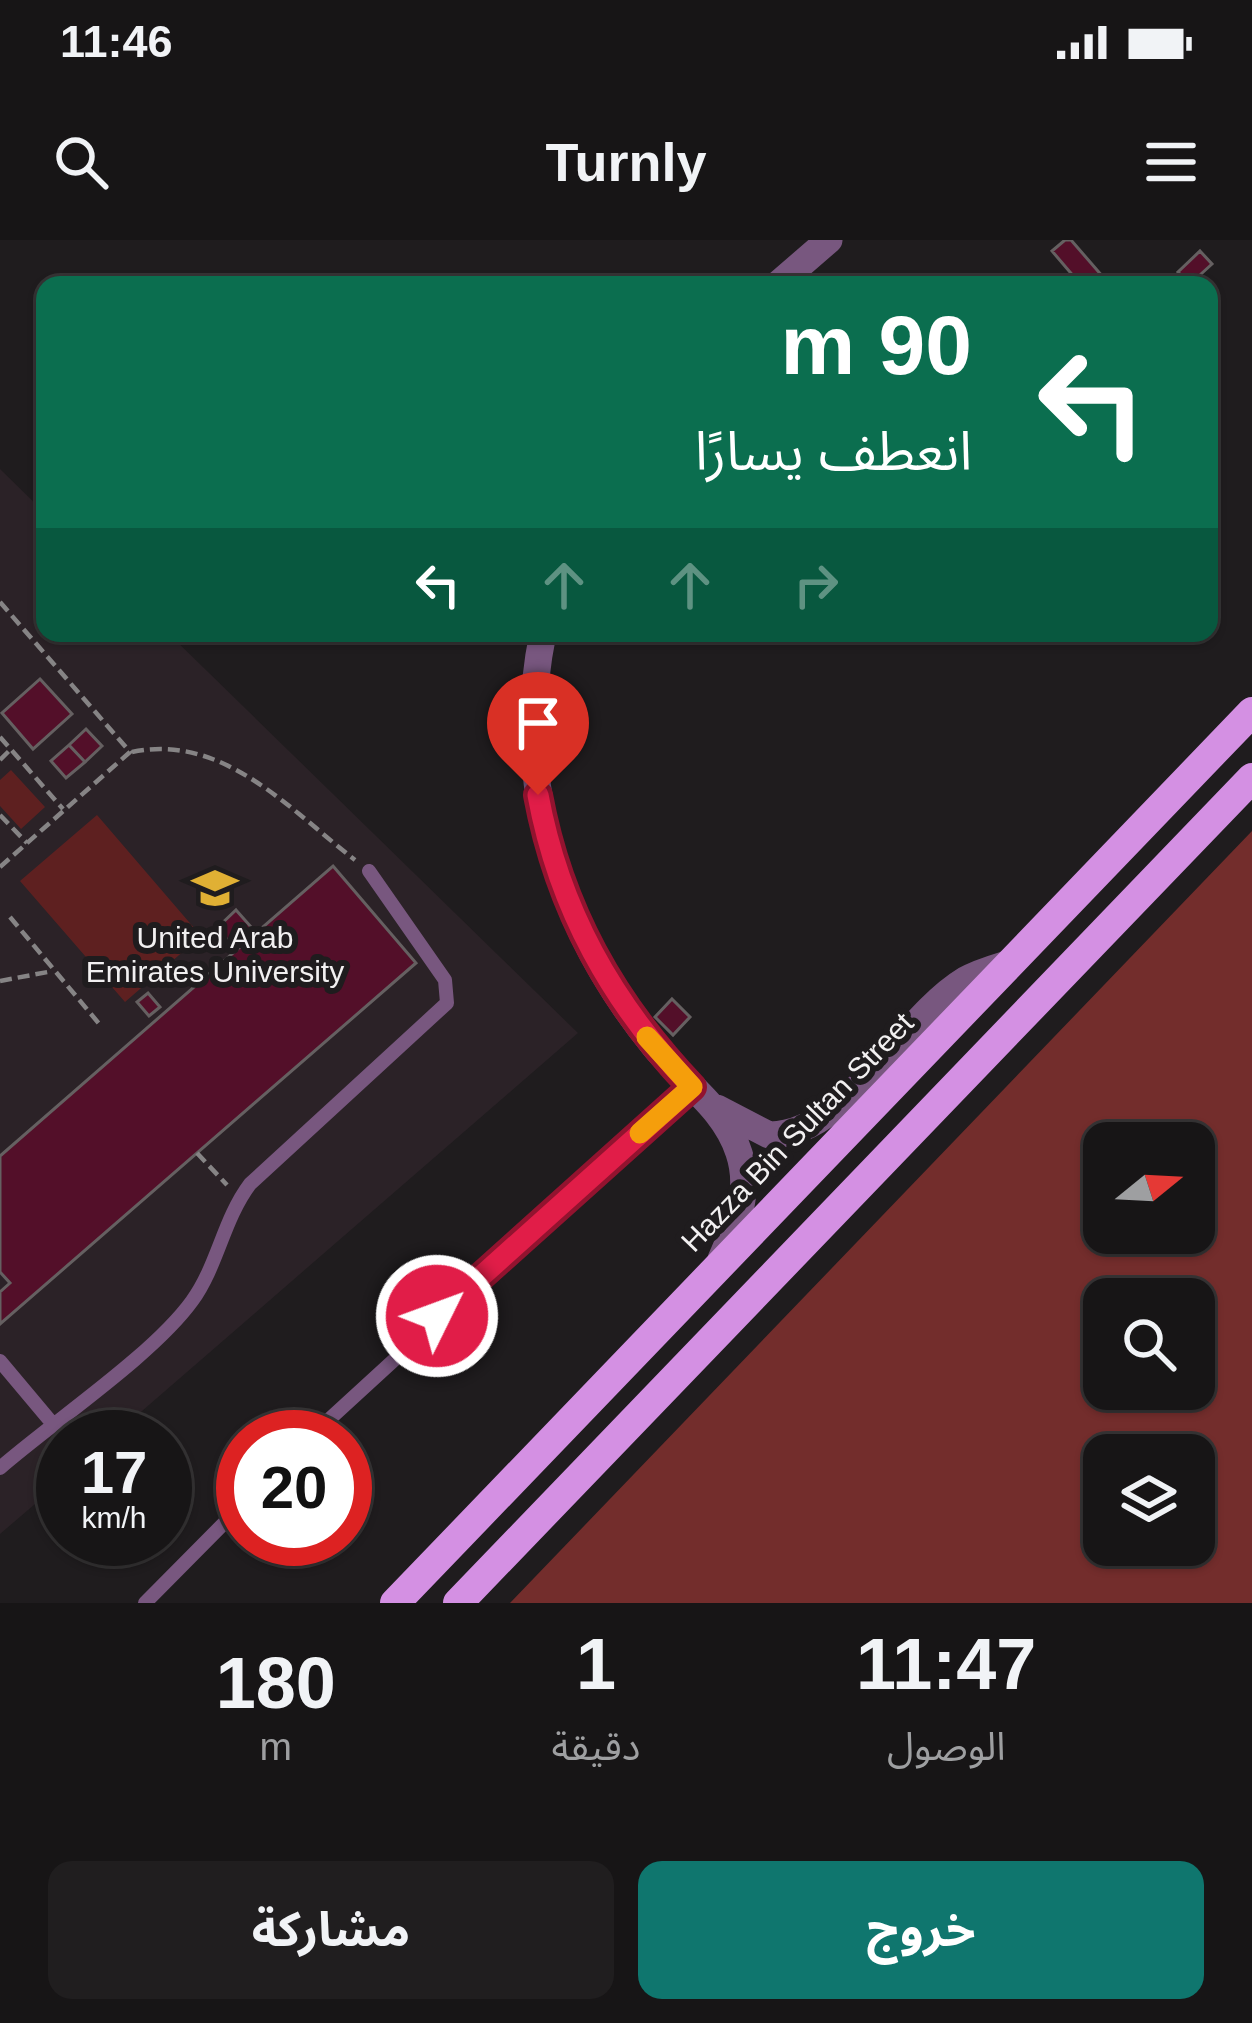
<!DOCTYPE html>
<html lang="ar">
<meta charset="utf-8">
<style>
body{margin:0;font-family:Arial,"Noto Sans Arabic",sans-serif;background:#201e1f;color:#f1f3f6;direction:rtl;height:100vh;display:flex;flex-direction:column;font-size:45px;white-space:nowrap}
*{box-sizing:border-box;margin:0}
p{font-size:39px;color:#9e9fa1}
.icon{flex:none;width:66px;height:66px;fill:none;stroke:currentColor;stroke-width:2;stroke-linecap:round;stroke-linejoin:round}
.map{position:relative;height:1363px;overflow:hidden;direction:ltr}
.panel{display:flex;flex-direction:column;background:#171516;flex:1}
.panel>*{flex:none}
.top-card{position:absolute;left:36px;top:36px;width:1182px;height:366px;border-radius:24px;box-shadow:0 3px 9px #0004,0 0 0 3px #363435;direction:rtl;background:#0b6e4f;color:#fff;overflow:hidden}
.needle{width:78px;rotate:72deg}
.tools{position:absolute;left:1083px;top:882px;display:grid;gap:24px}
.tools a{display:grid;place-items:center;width:132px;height:132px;border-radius:24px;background:#171516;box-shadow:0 3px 9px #0004,0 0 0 3px #363435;font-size:60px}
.speed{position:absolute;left:36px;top:1170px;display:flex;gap:24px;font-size:60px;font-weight:700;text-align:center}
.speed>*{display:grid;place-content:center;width:156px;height:156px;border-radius:50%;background:#171516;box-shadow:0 3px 9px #0004,0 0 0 3px #363435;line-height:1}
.speed small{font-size:30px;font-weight:400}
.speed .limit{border:18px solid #d22;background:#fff;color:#111}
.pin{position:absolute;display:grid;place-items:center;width:102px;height:102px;color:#fff;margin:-123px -51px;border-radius:50% 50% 50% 0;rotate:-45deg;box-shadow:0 0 12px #0007}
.pin .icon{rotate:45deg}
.me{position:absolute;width:132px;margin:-66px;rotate:48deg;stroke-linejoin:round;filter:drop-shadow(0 0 9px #0008)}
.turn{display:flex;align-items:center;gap:42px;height:252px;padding:0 48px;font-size:54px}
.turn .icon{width:156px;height:156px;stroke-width:2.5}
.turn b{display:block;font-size:84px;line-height:102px}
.lanes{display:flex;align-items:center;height:114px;padding:0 48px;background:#0003;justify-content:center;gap:60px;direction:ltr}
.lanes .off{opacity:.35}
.eta{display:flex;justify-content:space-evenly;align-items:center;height:204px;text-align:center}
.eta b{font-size:72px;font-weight:700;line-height:84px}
.cta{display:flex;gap:24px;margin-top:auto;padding:24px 48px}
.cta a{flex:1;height:138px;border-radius:24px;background:#0f766e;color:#fff;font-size:48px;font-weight:700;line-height:138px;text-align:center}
.cta a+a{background:#201e1f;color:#f1f3f6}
.status{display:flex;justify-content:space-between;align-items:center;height:84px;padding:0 60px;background:#171516;direction:ltr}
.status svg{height:33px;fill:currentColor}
header{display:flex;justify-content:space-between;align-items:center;height:156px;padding:0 48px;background:#171516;font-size:54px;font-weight:700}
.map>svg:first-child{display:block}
.built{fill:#2b2227}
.green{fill:#5e2020}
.forest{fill:#732d2c;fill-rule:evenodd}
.building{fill:#530f29;stroke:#656061;stroke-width:3}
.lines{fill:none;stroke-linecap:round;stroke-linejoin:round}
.path{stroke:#868485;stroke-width:4.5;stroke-dasharray:12 6;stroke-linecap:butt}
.service{stroke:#78577f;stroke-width:14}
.minor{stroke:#78577f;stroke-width:27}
.primary{stroke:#d490e3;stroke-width:30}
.route-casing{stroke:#92132f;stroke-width:30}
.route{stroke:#e11d48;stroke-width:21}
.slow{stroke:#f59e0b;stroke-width:21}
.labels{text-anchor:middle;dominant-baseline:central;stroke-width:12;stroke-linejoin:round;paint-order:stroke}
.poi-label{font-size:30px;fill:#f2f0f1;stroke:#1f1c1e}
.street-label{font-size:30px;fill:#f2f0f1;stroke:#1f1c1e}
</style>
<div class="status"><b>11:46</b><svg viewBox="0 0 49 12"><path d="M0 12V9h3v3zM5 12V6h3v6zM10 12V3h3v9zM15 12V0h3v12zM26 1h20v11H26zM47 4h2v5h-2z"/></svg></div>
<header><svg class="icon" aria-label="menu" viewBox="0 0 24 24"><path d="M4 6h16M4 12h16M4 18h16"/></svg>Turnly<svg class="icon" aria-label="search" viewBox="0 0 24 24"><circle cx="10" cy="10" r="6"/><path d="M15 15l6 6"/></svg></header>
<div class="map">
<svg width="1252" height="1363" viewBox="0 0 1252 1363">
<rect width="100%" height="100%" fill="#1f1c1e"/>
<path class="built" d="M0,229L45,273V393H168L578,793L112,1197H63V1240L0,1294Z"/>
<path class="green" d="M11,530L45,567L21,589L0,566V540Z
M97,575L201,696L125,762L20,641Z"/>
<path class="forest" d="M1252,591V1363H510ZM1104,903H1194V993H1104ZM1104,1059H1194V1149H1104ZM1104,1215H1194V1305H1104Z"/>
<path class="building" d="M1065,0H1071L1110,45H1081L1052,11Z
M1200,11L1212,24L1190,44L1178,32Z
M40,439L72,474L33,509L2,473Z
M86,489L102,506L85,522L69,505Z
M69,505L85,522L66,538L51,521Z
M333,626L416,723L0,1084V1052L10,1043L0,1032V916Z
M236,670L252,688L232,705L217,688Z
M148,753L160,767L149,776L137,762Z
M672,759L690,777L673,795L655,777Z"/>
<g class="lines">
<path class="path" d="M0,362L130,512L0,627
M0,497L63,569
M132,512C223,493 289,569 355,620
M0,520L11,509
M0,575L27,603
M10,677L101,786
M0,741L53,731
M197,913L227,945"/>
<path class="service" d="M0,1121L52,1183
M310,1197L692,847
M0,1228C54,1181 153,1115 192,1061C218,1025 223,980 250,944L447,763L445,740L369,631
M145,1363L243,1264"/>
<path class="minor" d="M777,45L829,0
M543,393C512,543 559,689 654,806C683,842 725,868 739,913C752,952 736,984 721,1019
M717,868L769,895C846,896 902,778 965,740C979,732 994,728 1010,723"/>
<path class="primary" d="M395,1363L1252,472
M458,1363L1252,538"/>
</g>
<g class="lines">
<g class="route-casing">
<path id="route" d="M437,1076L692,847C612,763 559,669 538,555"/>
</g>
<use href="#route" class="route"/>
<path class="slow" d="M640,893L692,847L647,797"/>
</g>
<defs>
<g id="university-bare" transform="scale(3.6)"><path d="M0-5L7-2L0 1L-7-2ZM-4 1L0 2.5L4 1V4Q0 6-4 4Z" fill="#e0b034" stroke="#1f1c1e" stroke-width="2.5" paint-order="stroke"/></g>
</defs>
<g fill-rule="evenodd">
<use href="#university-bare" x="215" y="648"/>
</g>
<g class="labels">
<g class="poi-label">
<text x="215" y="697">United Arab<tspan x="215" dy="34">Emirates University</tspan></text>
</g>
<g class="street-label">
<text transform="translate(797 892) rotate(-46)">Hazza Bin Sultan Street</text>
</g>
</g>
</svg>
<div class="tools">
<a><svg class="needle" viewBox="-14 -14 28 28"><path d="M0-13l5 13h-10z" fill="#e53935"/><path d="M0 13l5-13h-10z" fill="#9e9fa1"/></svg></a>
<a><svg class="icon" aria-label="search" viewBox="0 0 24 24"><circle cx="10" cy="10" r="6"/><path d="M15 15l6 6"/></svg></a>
<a><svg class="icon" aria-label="layers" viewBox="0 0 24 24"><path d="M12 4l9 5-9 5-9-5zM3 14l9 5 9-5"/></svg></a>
</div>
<div class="speed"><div>17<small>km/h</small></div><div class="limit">20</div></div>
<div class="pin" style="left:538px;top:555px;background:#d93025"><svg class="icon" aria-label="arrive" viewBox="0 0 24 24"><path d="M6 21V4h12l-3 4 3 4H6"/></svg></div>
<svg class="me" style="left:437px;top:1076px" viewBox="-20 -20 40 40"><circle r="17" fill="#e11d48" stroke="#fff" stroke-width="3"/><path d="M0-11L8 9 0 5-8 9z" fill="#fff"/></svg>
<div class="top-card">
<div class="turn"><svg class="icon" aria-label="left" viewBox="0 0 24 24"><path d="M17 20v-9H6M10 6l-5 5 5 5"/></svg><div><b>90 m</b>انعطف يسارًا</div></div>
<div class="lanes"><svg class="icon" aria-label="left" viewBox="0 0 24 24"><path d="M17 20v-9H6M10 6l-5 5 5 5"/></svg><svg class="icon off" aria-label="ahead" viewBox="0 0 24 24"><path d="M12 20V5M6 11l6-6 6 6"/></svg><svg class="icon off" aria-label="ahead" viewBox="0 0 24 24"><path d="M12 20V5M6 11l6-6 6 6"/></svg><svg class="icon off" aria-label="right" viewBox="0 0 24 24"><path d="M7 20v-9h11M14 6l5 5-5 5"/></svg></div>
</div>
</div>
<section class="panel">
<div class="eta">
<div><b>11:47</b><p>الوصول</p></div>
<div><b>1</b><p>دقيقة</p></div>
<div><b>180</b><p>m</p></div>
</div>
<div class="cta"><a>خروج</a><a>مشاركة</a></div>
</section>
